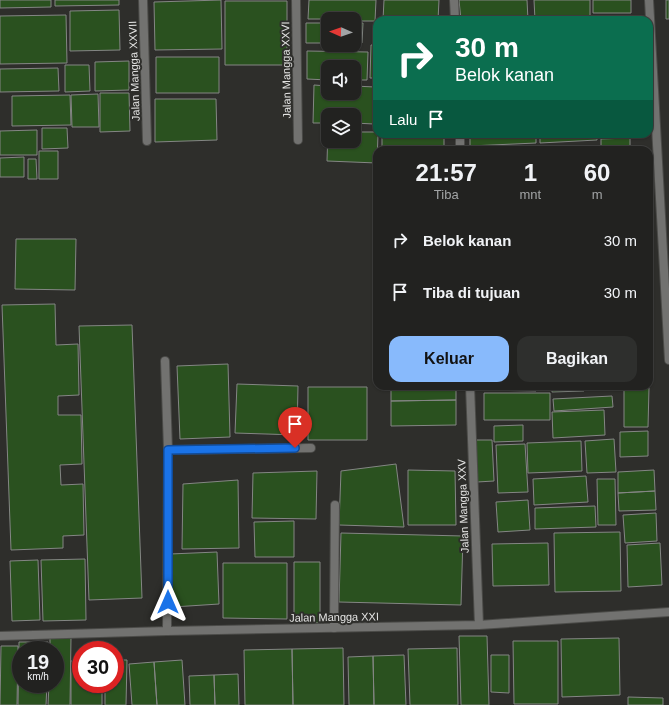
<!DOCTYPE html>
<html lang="id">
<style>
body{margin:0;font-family:Helvetica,sans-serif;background:#2e2f2d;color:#f1f3f6;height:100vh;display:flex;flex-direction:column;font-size:15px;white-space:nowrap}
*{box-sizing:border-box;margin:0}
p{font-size:13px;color:#a2a4a5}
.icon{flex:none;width:22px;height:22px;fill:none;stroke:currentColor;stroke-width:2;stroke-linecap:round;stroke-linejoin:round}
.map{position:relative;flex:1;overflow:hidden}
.sheet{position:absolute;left:373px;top:146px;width:280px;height:244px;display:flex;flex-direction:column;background:#222220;border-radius:12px;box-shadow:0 1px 3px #0004,0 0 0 1px #3f3f3e}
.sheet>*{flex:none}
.hud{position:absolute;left:373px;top:16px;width:280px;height:122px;border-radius:12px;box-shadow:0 1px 3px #0004,0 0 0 1px #3f3f3e;background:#0b6e4f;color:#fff;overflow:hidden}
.needle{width:26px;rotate:272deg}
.tools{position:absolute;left:321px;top:12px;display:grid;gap:8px}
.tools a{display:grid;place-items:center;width:40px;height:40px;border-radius:8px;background:#222220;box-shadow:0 1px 3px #0004,0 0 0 1px #3f3f3e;font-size:20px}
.speed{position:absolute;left:12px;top:641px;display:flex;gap:8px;font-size:20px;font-weight:700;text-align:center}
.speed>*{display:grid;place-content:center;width:52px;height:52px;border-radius:50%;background:#222220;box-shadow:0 1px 3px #0004,0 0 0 1px #3f3f3e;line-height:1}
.speed small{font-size:10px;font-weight:400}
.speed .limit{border:6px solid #d22;background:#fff;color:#111}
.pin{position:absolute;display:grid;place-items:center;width:34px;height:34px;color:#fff;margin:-41px -17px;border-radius:50% 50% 50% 0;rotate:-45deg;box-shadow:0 0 4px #0007}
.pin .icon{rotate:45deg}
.me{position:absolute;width:44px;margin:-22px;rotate:0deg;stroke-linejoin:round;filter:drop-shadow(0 0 3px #0008)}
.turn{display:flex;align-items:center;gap:14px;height:84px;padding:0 16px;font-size:18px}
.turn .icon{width:52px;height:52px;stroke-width:2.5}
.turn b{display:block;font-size:28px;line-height:34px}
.then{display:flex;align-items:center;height:38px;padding:0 16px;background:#0003;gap:8px;font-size:15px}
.eta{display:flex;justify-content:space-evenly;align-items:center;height:68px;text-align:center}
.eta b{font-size:24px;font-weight:700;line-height:28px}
.button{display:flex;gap:8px;margin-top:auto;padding:8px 16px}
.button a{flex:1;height:46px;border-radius:12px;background:#88bafc;color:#111;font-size:16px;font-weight:700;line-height:46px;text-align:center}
.button a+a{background:#2e2f2d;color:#f1f3f6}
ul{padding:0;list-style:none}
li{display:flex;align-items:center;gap:12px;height:52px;padding:0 16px}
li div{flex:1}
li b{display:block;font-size:15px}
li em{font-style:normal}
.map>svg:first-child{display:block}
.building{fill:#2a511f;stroke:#848684}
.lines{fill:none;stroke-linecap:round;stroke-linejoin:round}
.lane-casing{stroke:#4b4b48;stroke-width:10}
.street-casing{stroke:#4b4b48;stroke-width:10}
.lane{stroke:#727270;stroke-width:8}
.street{stroke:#727270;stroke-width:8}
.route-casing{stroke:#114b97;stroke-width:10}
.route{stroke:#1a73e8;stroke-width:7}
.labels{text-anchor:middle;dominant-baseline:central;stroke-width:4;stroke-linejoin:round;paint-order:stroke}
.street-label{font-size:11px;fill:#e4e4e3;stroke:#2e2e2b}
</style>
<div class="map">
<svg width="669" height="705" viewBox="0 0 669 705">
<rect width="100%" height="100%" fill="#2e2e2b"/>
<path class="building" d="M0,0H51V7L0,8Z
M55,0H119V5L55,6Z
M221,0L222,49L155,50L154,2Z
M309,0H376L375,21H354V19H308Z
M384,0H439L438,20H383Z
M459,0H527L528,20H461Z
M534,0H590V20H535Z
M593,0H631V13H593Z
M666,0H669V19H666Z
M225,1H287V65H225Z
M119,10L120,50L70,51V11Z
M66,15L67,63L0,64V16Z
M306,23H328V43H306Z
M354,23H363L362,43H354Z
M371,45H377V78H370Z
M307,51L368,52L367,80H354V67H328V80L307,79Z
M156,57H219V93H156Z
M129,61V90L95,91V62Z
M65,65H89L90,91L65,92Z
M58,68L59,91L0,92V69Z
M314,85L328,86V93H354V86L375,87L374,124L354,123V115H328V123H313Z
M100,93H129L130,131L100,132Z
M98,94L99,127H72L71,95Z
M70,95L71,125L12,126V96Z
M155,99H216L217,140L155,142Z
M42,128H67L68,148L42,149Z
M37,130V155H0V131Z
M328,131V141H354V132H377L378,134L377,163L327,161Z
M382,134H444V150H382Z
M470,134H536V143L470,146Z
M540,134H597V140L540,143Z
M630,138V150H601V139Z
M591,147L592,150H543V149Z
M39,151H58V179H39Z
M24,157V177H0V158Z
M28,159H36L37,179H28Z
M16,239H76L75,290L15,289Z
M55,304L56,345L78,344L79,395L58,396V415H81L82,464L60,465L61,485L83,484L84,535L63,536V548L11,550L2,305Z
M132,325L142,598L89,600L79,326Z
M228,364L230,437L180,439L177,366Z
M237,384L298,386L297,435L235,433Z
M391,386H456V400L391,401Z
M481,386H536V391L481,390Z
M552,386H584V391L552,392Z
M588,386H611V390H588Z
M308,387H367V440H308Z
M624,387L649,388L648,427H624Z
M484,393H550V420H484Z
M612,396L613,407L554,411L553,399Z
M456,400V425L391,426V401Z
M604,410L605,435L553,438L552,412Z
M523,425V441L494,442V426Z
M648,431V456L620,457V432Z
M614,439L616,472L587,473L585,441Z
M476,440H492L494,481L477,482Z
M581,441L582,471L528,473L527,443Z
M525,444L528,492L498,493L496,445Z
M396,464L404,527L339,525L341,471Z
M408,470L455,471L456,525H408Z
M654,470L655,491L618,493V472Z
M317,471L316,519L252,518L253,473Z
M586,476L588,502L534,505L533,479Z
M597,479H615L616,525H598Z
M238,480L239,548L182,549L183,484Z
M655,491L656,510L619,511L618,493Z
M528,500L530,530L498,532L496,502Z
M595,506L596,527L535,529V508Z
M656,513L657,541L625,543L623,515Z
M294,521V557H255L254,522Z
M620,532L621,591L555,592L554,533Z
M341,533L463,536L461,605L339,602Z
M548,543L549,585L493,586L492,544Z
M660,543L662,585L628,587L627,545Z
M217,552L219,604L173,607L170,554Z
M85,559L86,620L43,621L41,560Z
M38,560L40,620L12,621L10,561Z
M294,562H320V623L294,622Z
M223,563H287V619L223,618Z
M50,636L71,637L70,705H48L49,684H55V650H50Z
M459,636H487L489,705H461Z
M619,638L620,695L562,697L561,639Z
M513,641H558V704H514Z
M19,642H48L47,650H21V684H47L46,705H18Z
M1,646H18L17,705H0Z
M343,648L344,705H293L292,649Z
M457,648L458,705H410L408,649Z
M292,649L293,705H245L244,650Z
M404,655L406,705H374L373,656Z
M491,655H509V693L491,692Z
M373,656L374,705H349L348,657Z
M115,660H127L126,705H105V684H115Z
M182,660L185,705H157L154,662Z
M71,661H81V684H102V705H71Z
M154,662L157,705H132L129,664Z
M238,674L239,705H215L214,675Z
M214,675L215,705H190L189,676Z
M628,697L663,698V705H628Z"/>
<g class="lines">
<g class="lane-casing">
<path id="lane" d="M334,628L335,505"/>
</g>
<g class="street-casing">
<path id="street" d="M143,0L147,141
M296,0L298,140
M454,0L455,20
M649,0L669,360
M460,134V150
M165,361L168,450L167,631
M470,386L479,625
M168,450L311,448
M0,636L167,631L479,625L669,612"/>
</g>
<use href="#lane" class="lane"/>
<use href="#street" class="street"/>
</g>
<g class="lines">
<g class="route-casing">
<path id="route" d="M168,602V450L295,448"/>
</g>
<use href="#route" class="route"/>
</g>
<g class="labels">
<g class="street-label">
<text transform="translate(286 70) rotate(-91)">Jalan Mangga XXVI</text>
<text transform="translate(134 71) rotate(-92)">Jalan Mangga XXVII</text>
<text transform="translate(463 506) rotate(-92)">Jalan Mangga XXV</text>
<text transform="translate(334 617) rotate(-1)">Jalan Mangga XXI</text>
</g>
</g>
</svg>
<div class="tools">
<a><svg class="needle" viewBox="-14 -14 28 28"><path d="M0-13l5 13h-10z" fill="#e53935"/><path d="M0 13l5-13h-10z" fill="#a2a4a5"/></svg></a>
<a><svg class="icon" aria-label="sound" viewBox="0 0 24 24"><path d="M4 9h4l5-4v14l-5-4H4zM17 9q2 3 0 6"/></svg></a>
<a><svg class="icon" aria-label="layers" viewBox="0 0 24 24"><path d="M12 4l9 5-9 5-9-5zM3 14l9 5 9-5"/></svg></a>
</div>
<div class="speed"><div>19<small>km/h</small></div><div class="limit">30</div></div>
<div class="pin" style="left:295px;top:448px;background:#d93025"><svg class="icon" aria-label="arrive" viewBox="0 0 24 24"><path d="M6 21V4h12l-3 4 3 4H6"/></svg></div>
<svg class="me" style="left:168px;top:602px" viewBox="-20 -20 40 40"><path d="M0-17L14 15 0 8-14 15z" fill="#1a73e8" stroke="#fff" stroke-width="4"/></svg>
<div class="hud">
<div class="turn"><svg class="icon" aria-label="right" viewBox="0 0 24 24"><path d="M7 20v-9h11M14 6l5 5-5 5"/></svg><div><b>30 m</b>Belok kanan</div></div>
<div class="then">Lalu<svg class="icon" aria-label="arrive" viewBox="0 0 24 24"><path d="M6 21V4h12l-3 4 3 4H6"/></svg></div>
</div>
<section class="sheet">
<div class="eta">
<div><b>21:57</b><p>Tiba</p></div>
<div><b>1</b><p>mnt</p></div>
<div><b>60</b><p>m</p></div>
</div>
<ul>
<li><svg class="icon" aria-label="right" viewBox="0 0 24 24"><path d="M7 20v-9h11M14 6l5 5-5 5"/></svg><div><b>Belok kanan</b></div><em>30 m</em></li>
<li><svg class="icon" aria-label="arrive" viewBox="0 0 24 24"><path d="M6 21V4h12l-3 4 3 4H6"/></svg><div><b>Tiba di tujuan</b></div><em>30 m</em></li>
</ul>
<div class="button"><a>Keluar</a><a>Bagikan</a></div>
</section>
</div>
